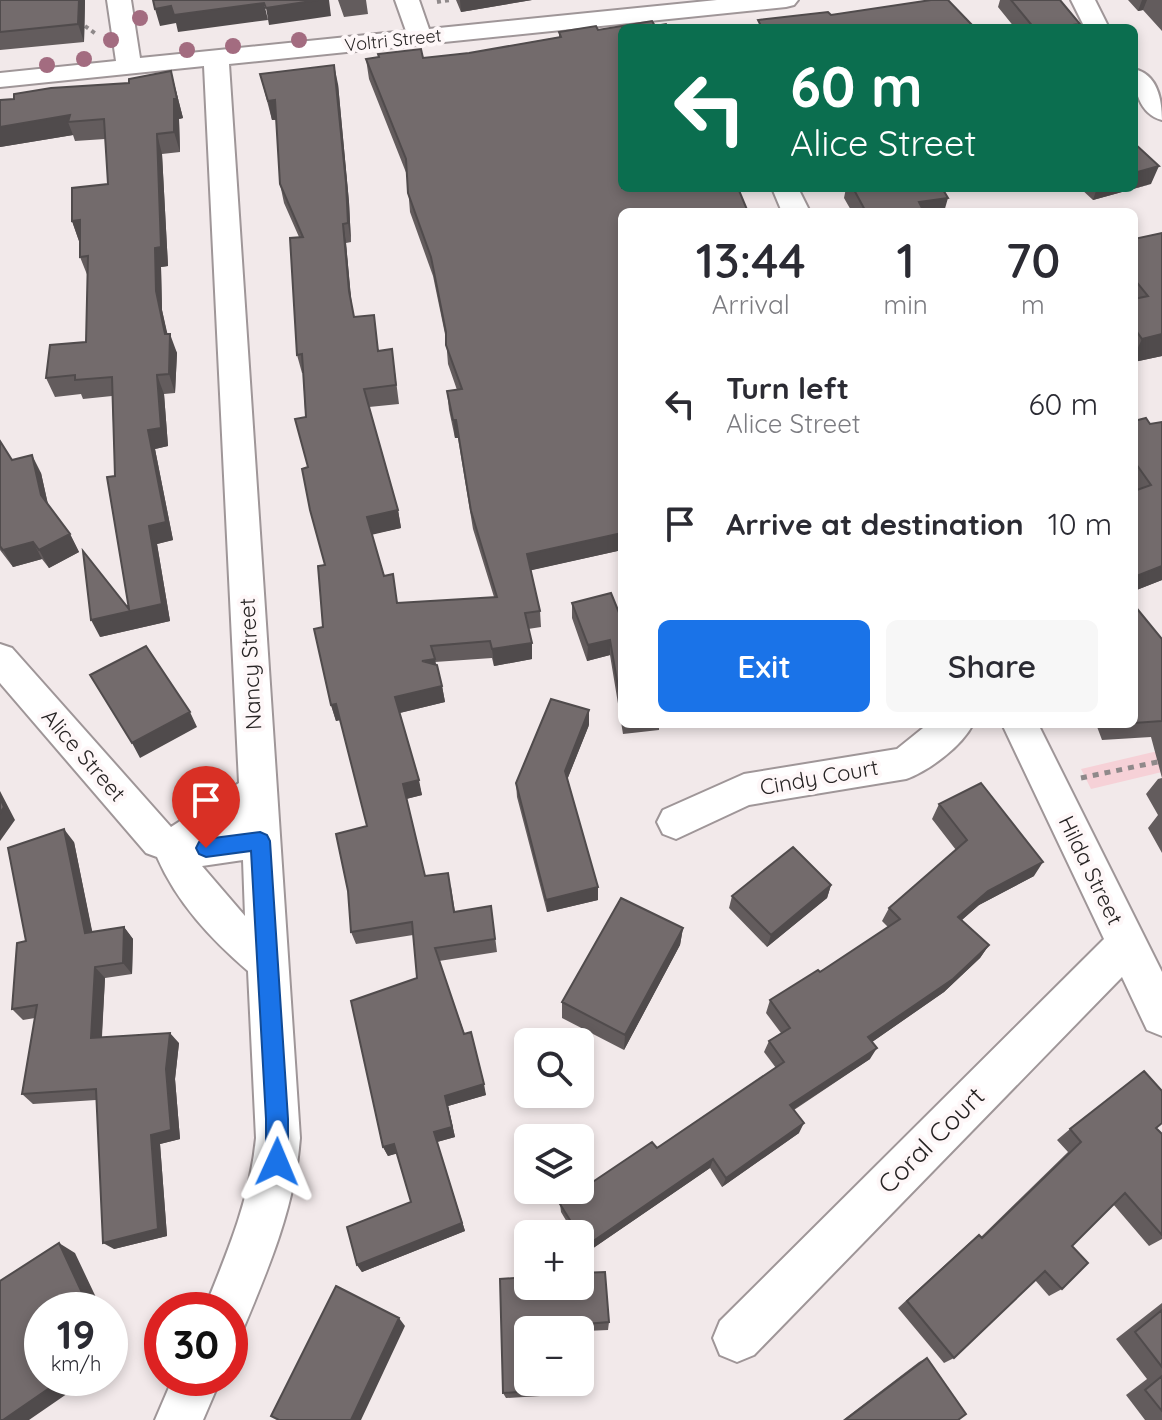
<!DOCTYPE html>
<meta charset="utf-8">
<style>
body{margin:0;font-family:Quicksand,sans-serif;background:#f7f7f7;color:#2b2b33;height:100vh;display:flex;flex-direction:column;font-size:30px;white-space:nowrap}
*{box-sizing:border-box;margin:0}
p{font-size:26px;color:#7c7c81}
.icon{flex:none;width:44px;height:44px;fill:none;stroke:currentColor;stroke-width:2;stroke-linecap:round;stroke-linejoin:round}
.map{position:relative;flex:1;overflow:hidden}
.side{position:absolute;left:618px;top:208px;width:520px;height:520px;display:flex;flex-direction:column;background:#fff;border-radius:12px;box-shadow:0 4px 12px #0003}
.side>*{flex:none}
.banner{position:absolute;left:618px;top:24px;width:520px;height:168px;border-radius:12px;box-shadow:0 4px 12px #0003;background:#0b6e4f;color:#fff;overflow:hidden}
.buttons{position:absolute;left:514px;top:1028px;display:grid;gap:16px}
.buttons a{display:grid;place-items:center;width:80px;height:80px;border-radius:12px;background:#fff;box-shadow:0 4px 12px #0003;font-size:40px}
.speed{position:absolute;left:24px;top:1292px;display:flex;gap:16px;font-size:40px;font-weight:700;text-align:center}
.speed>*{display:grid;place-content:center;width:104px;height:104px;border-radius:50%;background:#fff;box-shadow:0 4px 12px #0003;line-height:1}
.speed small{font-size:20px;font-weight:400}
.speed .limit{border:12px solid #d22;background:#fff;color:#111}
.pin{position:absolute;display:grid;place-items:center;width:68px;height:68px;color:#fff;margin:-82px -34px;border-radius:50% 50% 50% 0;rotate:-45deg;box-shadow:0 0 8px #0007}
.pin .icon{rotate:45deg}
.me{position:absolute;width:88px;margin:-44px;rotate:1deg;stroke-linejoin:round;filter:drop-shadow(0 0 6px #0008)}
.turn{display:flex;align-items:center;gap:28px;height:168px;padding:0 40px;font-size:36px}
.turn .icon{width:104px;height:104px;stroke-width:2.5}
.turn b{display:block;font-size:56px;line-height:68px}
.eta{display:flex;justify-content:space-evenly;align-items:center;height:136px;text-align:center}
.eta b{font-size:48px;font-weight:600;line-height:56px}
.action{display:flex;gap:16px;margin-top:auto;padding:16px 40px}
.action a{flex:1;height:92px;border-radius:12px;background:#1a73e8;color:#fff;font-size:32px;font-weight:600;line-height:92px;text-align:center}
.action a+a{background:#f7f7f7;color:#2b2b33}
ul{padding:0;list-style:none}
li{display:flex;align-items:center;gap:24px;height:120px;padding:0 40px}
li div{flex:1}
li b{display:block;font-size:30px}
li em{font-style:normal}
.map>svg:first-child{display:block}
.green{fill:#f6d1d7}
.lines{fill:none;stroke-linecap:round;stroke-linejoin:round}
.minor-casing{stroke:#9f9698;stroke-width:4}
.path-far1{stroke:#8f898a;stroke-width:4;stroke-dasharray:4 4;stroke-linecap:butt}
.path{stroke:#8f898a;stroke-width:5;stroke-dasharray:6 6;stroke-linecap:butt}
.minor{fill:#fff;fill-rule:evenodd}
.tree{fill:#a36c80}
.wall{fill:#635c5d}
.shaded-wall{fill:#504b4c}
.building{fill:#736b6c;stroke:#504b4c;stroke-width:2;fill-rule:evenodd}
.route{fill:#1a73e8;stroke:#114b97;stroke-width:2}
.labels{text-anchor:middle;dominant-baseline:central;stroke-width:8;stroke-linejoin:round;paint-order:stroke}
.far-street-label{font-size:18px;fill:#272424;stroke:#fef7f8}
.street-label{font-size:22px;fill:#272424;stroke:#fef7f8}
.near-street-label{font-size:26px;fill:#272424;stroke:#fef7f8}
</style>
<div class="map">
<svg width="1162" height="1420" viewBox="0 0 1162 1420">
<rect width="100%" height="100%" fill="#f2e9ea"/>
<path class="green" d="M1162,750V772L1091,789L1081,769Z"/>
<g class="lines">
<g class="minor-casing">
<path id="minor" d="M107,0H131L140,58L406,31L395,0H419L429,29L717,0H798L794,5L786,7L229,64L300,1138C295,1205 270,1265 244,1327L230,1332V1310H204C227,1253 250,1200 256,1138L248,971C211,939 177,903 157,857L146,853L0,683V644L12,648L171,827L239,783L204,66L0,87V73L116,61ZM243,860L245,916L202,866Z
M1071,0H1095L1109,28H1085Z
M1134,69C1157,74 1162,99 1162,120C1139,114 1134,89 1134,69Z
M772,188H798L810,212H782Z
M928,724H973C962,746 929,771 906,779L749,805L676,839L663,834L657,822L663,810L744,774L897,749Z
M1002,724H1038L1162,972V1036L1147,1030L1122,977L754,1355L737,1362L720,1355L713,1338L720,1321L1104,939Z
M173,1378H221L203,1420H155Z"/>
</g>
<path class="path-far1" d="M437,2L450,0
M85,26L96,34"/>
<path class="path" d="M1081,778L1162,761"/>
<use href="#minor" class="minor"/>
</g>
<g class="tree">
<circle cx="140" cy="18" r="8"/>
<circle cx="111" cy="40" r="8"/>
<circle cx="299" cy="40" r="8"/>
<circle cx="233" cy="46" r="8"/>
<circle cx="187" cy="50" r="8"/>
<circle cx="84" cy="59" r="8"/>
<circle cx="47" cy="65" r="8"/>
</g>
<path class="wall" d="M0,0L85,1L84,42L0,50Z
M338,0H366L368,14L344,17Z
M456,0H532L461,12Z
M1000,0H1060L1080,24L1079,28H1015L998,7Z
M1128,0H1162V31L1143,10L1138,11Z
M596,26L622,212V550L531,570L540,611L541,627L528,629L532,659L494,666L492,658L435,662L442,686L445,702L400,713L422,795L406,799L425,876L451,887L455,912L491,906L497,952L439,961L486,1095L448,1106L455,1137L437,1142L465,1231L362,1272L357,1265L411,1202L397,1153L388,1156L383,1147L417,978L413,935L356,944L351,932L367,826L340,720L336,721L331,705L323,627L325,566L308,467L303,373H302L297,355L299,237L284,203L280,184L276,120H272L260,74L338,84L349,202L351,242L346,243L352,308L354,317L379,351L392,349L399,404L369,407L398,510L401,528L372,534L384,576L398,603L494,597L473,529L458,438H455L449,410L447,391L457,390L448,364L446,339L433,276L410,212L407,175L369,79L366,59L423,58L469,53L559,37V32Z
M176,91L183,118L179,119L180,152L162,154L168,266L161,267L162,310L167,334L177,353L175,393L164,394L168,446L155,449L173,540L157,544L170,621L100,637L129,609L115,476L112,396L83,399L81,394L55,397L46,378L86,342L88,277L80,257V241H79L72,221L108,184L105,139L75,141L73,135L0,147V100Z
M1151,184L1093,200L1080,188H1134Z
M846,188H942L944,212H852L844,198Z
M1162,233V356L1134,362V239Z
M1146,418L1162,580L1134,591V421Z
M0,441L12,460L41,473L48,505L70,534L79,552L49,568L42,559L13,567L0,550Z
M572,603L622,620V724H659V730L623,734L610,655L587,661L572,618Z
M1134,605L1162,639V778L1151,737L1102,740L1096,724H1134Z
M699,724H739L700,726Z
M589,725L567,780L598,887V900L547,912L517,797L516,783Z
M1162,778V853L1148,828L1158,815L1146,794L1158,779Z
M939,804L1034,876L979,905L962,920L989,945L980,958L944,992L872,1042L870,1059L794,1110L799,1133L722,1187L710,1168L586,1253L580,1244V1234H574L561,1212L560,1204L657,1148L776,1068L764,1052L769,1041L781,1033L766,1013L770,1000L820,972L888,927L882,921L889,908L956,850L932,819Z
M74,842L92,932L124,927L133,939L132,974L105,978L102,1037L179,1043L175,1079L180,1139L160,1144L167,1236L114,1249L96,1100L33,1104L22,1094L35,1018L23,1020L12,1009L26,941Z
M831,885L827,898L767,947L729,908L732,896Z
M683,928L680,945L624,1050L562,1018V1002Z
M1156,1128L1162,1134V1239L1149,1246L1113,1204L1072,1246L1062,1289L1049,1296L1035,1280L954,1358L944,1363L898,1308L969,1243L979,1235L981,1237L1068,1152L1057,1140L1070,1129Z
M500,1279L609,1322L608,1330L586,1331L589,1393L506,1398L503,1393Z
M1162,1303V1420H1145L1126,1395L1147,1379L1116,1339Z
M927,1358L958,1420H843L919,1362Z"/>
<path class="shaded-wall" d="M79,0H85V1L84,42L78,24Z
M318,0H329L331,16L269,25L266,8Z
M460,0H532L461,12Z
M1142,0H1147L1143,10L1138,11Z
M264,3L268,20L178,32L176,23L160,26L155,9L171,6Z
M1080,24L1079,28H1050Z
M334,65L338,84L349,202L351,242L348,223Z
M171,71L183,118L179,119L180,152L174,132V99Z
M275,100L279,119L272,120L268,101Z
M70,115L68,122L73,135L0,147V127Z
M157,134L162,154L168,266L161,267L162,310L170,345V334L177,353L175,393L169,374L165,334L156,291L155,248Z
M1159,166L1151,184L1093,200L1097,188H1134V173Z
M948,198L944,212H917L919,202Z
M80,220L88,240L79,241L72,221Z
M343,224L346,243L352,310L349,291Z
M1162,334V356L1134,362V356L1142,339Z
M157,375L164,394L168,446L155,449L173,540L157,544L170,621L100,637L91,620L162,604L149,526L148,430Z
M453,420H456L458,438H455Z
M32,455L41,473L50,513L41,495Z
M398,510L401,528L371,535L367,517Z
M622,533V550L528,571L527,554Z
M70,534L79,552L49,568L39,550Z
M33,542L42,559L13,567L3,550Z
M1162,566V580L1134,591V577Z
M610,640V655L587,661L588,645Z
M532,643V659L494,666L492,649Z
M435,659L438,675L422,661Z
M442,686L445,702L399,713L395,697Z
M336,704L340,720L336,721L331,705Z
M589,710V725L565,785V771Z
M190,712L197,727L140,758L132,743Z
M419,780L422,795L406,799L403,784Z
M0,791L15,820L0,841Z
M64,829L74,842L95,945L85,933Z
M1043,862L1034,876L979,905L950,930L958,917L988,891Z
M831,885L827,898L767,947L771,935Z
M598,887V900L547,912L546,900Z
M124,927L133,939L132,974L123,963Z
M683,928L680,945L624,1050L625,1035Z
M989,945L980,958L944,992L862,1049L868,1037Z
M95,967L105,978L101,1048L91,1038Z
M170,1033L179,1043L175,1079L180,1139L160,1144L167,1236L114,1249L103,1243L151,1135L166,1069Z
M877,1048L870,1059L785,1115L790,1105Z
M484,1084L486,1095L448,1106L455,1137L437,1142L465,1231L362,1272L357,1265L462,1223L434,1132L445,1096Z
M804,1123L799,1133L722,1187L726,1178Z
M394,1144L399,1153L388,1156L383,1147Z
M713,1159L710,1168L586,1253V1246Z
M59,1243L75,1253L102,1310H90Z
M399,1318L405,1326L361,1420H351Z
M64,1378H90L29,1420H3Z"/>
<path class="building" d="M0,0H79L78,24L0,32Z
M153,0H318L266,8L264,3L174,15L171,6L155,9Z
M931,0H948L972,25L958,28H762L758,20L828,12L831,15Z
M1011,0H1060L1080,24L1050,28H1034Z
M652,21L655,26L666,24L668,28H622V188H738L748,212H622V533L527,554L540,611L525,613L532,643L492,649L490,641L431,646L435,659L422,661L437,665L442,686L395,697L419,780L403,784L425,876L448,873L454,912L491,906L495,939L435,948L464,1034L471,1032L484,1084L445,1096L452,1127L434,1132L462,1223L357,1265L347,1227L411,1202L394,1144L383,1147L351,1001L417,978L412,922L351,932L348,891L336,834L367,826L336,704L331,705L314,629L323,627L318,566L325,565L310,510L302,469L308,467L295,419L306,417L302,354L297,355L290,238L303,237L280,184L275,100L268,101L260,74L334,65L346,183L348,223L343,224L349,291L354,317L374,315L378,351L392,349L396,385L364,389L398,510L367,517L384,576L393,574L397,603L497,597L471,511L456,420H453L447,391L462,389L446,345V332L431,257L408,193L406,159L366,59L379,57L378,54L421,49L423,58L469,53L561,37L559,32L596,26L598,30Z
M171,71L177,99H174V132L157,134L161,247L155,248L156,291L165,334H170L169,374L157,375L161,428L148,430L166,522L149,526L162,604L91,620L83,551L129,609L107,477L115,476L112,377L75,380V375L46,378L50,345L86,342L88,256L80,257V220L72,221V188L108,184L104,119L68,122L70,115L0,127V100L14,99V94L51,88L129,83V79Z
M1134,143L1159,166L1134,173Z
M853,188H942L948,198L919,202L924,212H866Z
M1162,233V334L1142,339L1137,332L1134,333V299L1148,296L1134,279V239Z
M1146,418L1150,424L1162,422V566L1134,577V491L1151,485L1134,461V421Z
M0,441L12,460L32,455L41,495L70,534L39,550L33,542L3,550L0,546Z
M611,593L622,620V710L610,640L588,645L572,603Z
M1134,605L1162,639V721L1134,723Z
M146,646L190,712L132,743L90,675Z
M551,699L589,710L565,771L598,887L546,900L516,783Z
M981,783L1043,862L988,891L958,917L989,945L953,979L868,1037L877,1048L790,1105L804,1123L726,1178L713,1159L586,1246L560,1204L652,1142L657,1148L784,1062L769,1041L790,1028L770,1000L818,970L820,972L900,919L889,908L967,840L939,804Z
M0,798L4,807L0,813Z
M64,829L85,933L124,927L123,963L95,967L91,1038L170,1033L166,1069L171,1130L151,1135L158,1229L103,1243L96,1089L22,1094L37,1005L12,1009L17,943L26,941L8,848Z
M793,847L831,885L771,935L732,896Z
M621,898L683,928L625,1035L562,1002Z
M1144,1071L1162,1091V1123L1156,1128L1162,1134V1235L1125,1193L1072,1246L1088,1263L1062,1289L1045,1271L954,1358L907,1301L979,1235L982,1238L1081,1142L1070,1129Z
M59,1243L90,1310H42V1378H64L3,1420H0V1281Z
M605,1272L609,1322L586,1324L589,1387L503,1393L500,1279L528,1277V1286H580V1273ZM528,1330H580V1382H528Z
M336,1286L399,1318L351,1420H279L271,1416Z
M1162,1310V1367L1135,1332Z
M927,1358L966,1414L958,1420H845Z
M1162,1376V1411L1145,1390Z"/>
<path class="route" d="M260,832L267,835L270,841L288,1119V1162L285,1169L277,1173L269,1169L266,1162V1119L251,851L206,857L199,854L196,848L199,842L206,839Z"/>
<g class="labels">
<g class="far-street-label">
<text transform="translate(393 40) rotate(-6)">Voltri Street</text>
</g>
<g class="street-label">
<text transform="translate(250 664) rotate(-93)">Nancy Street</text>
<text transform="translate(84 755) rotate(49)">Alice Street</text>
<text transform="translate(819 777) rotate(-10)">Cindy Court</text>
<text transform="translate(1091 870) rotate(64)">Hilda Street</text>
</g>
<g class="near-street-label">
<text transform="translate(931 1140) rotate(-45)">Coral Court</text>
</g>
</g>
</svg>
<div class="buttons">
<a><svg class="icon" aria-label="search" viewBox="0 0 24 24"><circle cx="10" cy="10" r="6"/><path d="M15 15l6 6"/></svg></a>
<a><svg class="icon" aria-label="layers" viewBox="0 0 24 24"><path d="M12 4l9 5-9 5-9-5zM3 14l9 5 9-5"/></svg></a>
<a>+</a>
<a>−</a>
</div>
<div class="speed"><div>19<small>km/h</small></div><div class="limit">30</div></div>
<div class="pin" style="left:206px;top:848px;background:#d93025"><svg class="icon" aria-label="arrive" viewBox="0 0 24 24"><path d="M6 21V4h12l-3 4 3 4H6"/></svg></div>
<svg class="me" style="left:277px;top:1162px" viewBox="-20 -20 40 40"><path d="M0-17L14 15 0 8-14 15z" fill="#1a73e8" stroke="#fff" stroke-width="4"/></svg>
<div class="banner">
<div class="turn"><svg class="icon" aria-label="left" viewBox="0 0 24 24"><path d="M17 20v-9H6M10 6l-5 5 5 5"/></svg><div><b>60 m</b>Alice Street</div></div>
</div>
<section class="side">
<div class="eta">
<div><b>13:44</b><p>Arrival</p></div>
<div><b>1</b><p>min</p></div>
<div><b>70</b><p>m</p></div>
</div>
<ul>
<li><svg class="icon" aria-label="left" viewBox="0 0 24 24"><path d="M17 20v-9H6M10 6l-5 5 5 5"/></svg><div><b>Turn left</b><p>Alice Street</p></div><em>60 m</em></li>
<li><svg class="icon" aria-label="arrive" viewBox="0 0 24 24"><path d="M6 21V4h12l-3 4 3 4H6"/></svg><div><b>Arrive at destination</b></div><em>10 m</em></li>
</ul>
<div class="action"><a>Exit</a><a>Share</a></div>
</section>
</div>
